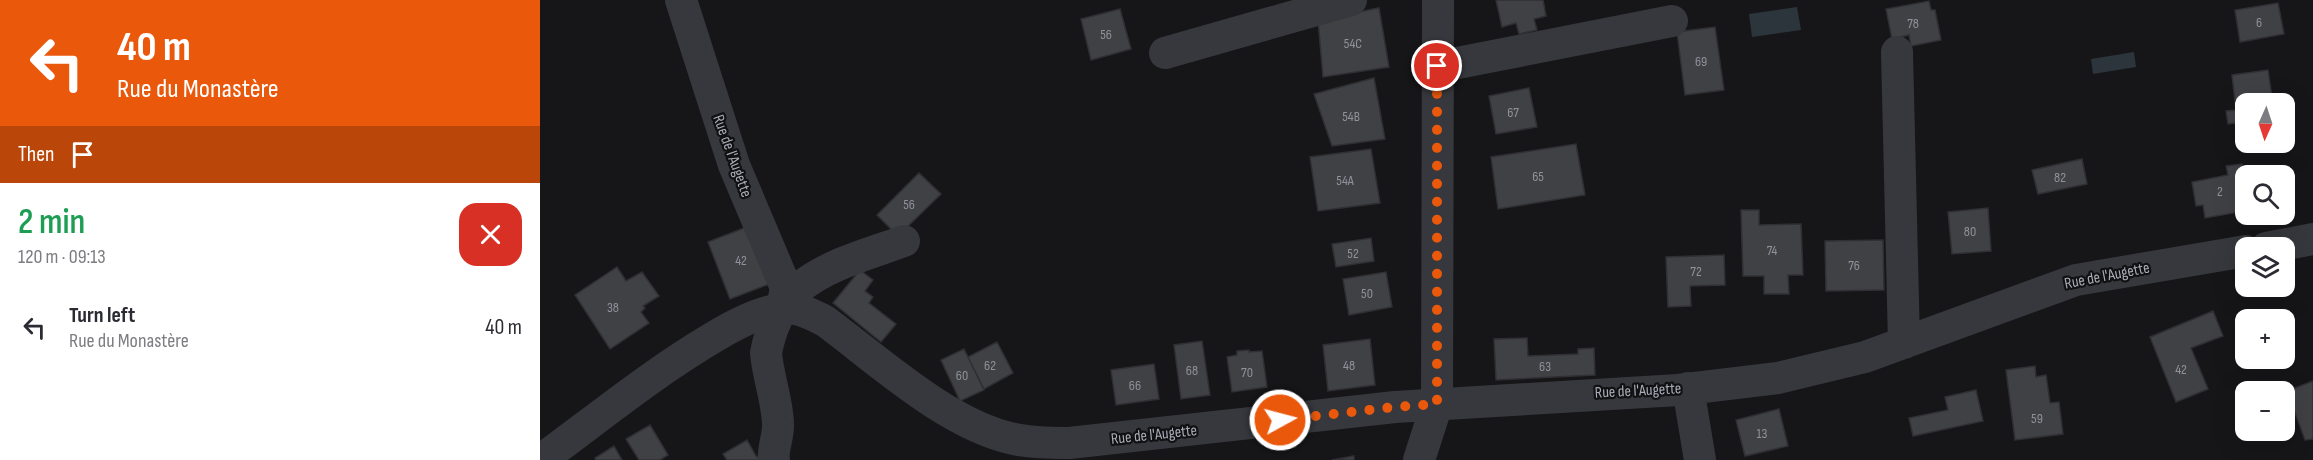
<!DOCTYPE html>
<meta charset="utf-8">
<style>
body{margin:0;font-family:"Sofia Sans Condensed",sans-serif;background:#f2f2f3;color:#2b2b33;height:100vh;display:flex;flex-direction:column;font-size:22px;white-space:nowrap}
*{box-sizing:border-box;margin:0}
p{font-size:20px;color:#7c7c81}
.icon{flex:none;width:33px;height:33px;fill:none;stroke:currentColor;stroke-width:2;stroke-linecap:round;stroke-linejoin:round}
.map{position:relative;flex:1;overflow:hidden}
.side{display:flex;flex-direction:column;background:#fff;width:540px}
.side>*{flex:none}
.banner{background:#ea580c;color:#fff;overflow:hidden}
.needle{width:39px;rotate:183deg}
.tools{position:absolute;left:1695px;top:93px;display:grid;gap:12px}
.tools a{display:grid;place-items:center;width:60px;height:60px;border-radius:12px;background:#fff;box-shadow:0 6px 24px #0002;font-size:30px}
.pin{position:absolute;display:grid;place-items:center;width:51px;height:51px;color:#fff;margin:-26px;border:3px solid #fff;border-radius:50%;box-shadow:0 2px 6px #0007}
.me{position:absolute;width:66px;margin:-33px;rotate:83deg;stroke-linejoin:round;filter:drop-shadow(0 0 4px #0008)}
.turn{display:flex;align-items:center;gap:21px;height:126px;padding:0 18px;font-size:27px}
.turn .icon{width:78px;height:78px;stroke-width:2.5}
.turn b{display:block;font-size:42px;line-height:51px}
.then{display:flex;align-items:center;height:57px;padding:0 18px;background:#0003;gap:12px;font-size:22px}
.round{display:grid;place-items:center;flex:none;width:63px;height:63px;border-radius:18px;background:#f2f2f3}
.overview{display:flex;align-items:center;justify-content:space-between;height:102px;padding:0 18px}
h1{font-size:36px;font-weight:600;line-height:45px;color:#1e9e55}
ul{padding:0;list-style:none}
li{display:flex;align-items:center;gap:18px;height:84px;padding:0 18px}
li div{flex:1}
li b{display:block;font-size:22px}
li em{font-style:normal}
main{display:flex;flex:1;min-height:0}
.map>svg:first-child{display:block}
.water{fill:#2c353c}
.building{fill:#404145;stroke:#303034;stroke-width:1.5}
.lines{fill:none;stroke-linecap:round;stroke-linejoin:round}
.minor{stroke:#37383d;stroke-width:32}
.route{stroke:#ea580c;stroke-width:10;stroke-dasharray:0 18}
.labels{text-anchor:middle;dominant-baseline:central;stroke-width:4.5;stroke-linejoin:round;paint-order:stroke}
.number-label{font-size:14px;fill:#8e929b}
.street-label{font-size:16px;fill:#a8adb8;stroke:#111113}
</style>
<main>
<section class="side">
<div class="banner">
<div class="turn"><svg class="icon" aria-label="left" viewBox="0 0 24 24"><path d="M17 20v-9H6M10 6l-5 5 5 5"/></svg><div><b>40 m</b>Rue du Monastère</div></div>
<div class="then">Then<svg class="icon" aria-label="arrive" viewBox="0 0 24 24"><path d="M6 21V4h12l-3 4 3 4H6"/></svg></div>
</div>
<div class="overview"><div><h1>2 min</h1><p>120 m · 09:13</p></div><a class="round" style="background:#d93025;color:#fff"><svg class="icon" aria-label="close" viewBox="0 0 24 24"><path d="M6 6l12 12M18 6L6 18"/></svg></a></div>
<ul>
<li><svg class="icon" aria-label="left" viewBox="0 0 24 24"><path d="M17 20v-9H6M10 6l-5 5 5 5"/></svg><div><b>Turn left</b><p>Rue du Monastère</p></div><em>40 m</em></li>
</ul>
</section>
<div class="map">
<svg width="1773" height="460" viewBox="0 0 1773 460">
<rect width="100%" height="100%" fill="#161618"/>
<path class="water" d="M1257,7L1261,30L1212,37L1209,14Z
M1594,52L1596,67L1553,74L1551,59Z"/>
<path class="building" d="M956,0H1003L1006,16L994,19L997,30L979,34L976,23L962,27Z
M1389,1L1391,10H1395L1401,40L1371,46L1369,35L1352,39L1346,9Z
M1738,3L1744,34L1700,42L1695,10Z
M839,8L849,67L783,77L778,20Z
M839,8L849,67L783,77L778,20Z
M580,9L591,49L551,60L541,19Z
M1175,27L1184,90L1145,95L1137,32Z
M1728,70L1733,104H1706V122L1688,124L1686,111L1696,110L1692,75Z
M834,78L845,139L792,146L774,94Z
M989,88L997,127L956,134L949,96Z
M1036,144L1045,195L958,209L951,157Z
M1036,144L1045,195L958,209L951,157Z
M831,149L840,203L778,211L770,157Z
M831,149L840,203L778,211L770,157Z
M1542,159L1547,184L1498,194L1492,170Z
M1702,164L1706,185V198L1703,199L1705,211L1665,218L1663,205L1656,206L1652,182L1688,175L1686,166Z
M379,173L401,194L358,236L337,215Z
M1448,208L1451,251L1412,254L1408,212Z
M1201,210H1219V225L1261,224L1263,275H1248L1249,294H1224V276H1203Z
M212,225L232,283L190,299L168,242Z
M831,238L834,261L796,267L792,244Z
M1343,240L1344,290L1286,291L1285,241Z
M1184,255L1185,285L1150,286L1151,306L1128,307L1126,257Z
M77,267L86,281L102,272L119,296L103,306L105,308L101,312L109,323L70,349L35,295Z
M320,270L333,280L325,291L333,297L329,303L356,324L341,342L293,303Z
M846,272L852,307L809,315L803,279Z
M1673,311L1683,336L1651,348L1668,389L1636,402L1610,337Z
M987,338L988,356L1038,354V349L1054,348L1055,375L956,380L954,339Z
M830,339L835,385L788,391L783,345Z
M662,341L670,395L641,399L634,345Z
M457,342L473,373L444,389L428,357Z
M424,349L444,390L420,401L401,360Z
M709,350V352L722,351L727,387L692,392L687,357L697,355V351Z
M614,364L619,399L576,405L571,370Z
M1495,366L1496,377L1506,375L1510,403L1519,402L1523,434L1475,440L1466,370Z
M1773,381V439L1765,440L1747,391Z
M1436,390L1443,421L1373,436L1369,418L1408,410L1405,397Z
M1239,409L1248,446L1205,456L1196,420Z
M110,425L128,455L120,460H99L86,439Z
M207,440L216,456L221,460H187L183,454Z
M74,446L82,460H56L55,458Z
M814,456V460H792Z"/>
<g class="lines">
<path class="minor" d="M141,0L194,165L246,288L242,308
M1357,52L1364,343
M625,53L811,0
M897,67L1132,21
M1726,248L1773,239
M1148,388L1160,460
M1,460C58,418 113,373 174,337C194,325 218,312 241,309C257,306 271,314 285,321C339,361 408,425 474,439C492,443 511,443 529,443L855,407L1138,390L1238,378L1325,357L1536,280L1706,251
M234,460C232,451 239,435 238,423C237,399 228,377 226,353C230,331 241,302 259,288C288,264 329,254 364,241
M879,460L897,404L898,0"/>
</g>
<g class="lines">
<path class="route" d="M740,420L855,407L897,404V66"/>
</g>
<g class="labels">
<g class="number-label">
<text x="1719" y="22">6</text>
<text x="1373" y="23">78</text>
<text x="566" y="34">56</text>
<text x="813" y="43">54C</text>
<text x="1161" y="61">69</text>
<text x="973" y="112">67</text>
<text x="811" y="116">54B</text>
<text x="998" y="176">65</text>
<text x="1520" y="177">82</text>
<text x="805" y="180">54A</text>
<text x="1680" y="191">2</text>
<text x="369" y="204">56</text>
<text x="1430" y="231">80</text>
<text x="1232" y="250">74</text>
<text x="813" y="253">52</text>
<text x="201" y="260">42</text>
<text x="1314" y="265">76</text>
<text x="1156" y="271">72</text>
<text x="827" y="293">50</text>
<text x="73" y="307">38</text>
<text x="450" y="365">62</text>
<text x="809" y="365">48</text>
<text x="1005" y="366">63</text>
<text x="1641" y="369">42</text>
<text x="652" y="370">68</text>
<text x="707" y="372">70</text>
<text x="422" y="375">60</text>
<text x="595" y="385">66</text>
<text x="1497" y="418">59</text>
<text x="1222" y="433">13</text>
</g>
<g class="street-label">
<text transform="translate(192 156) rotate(70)">Rue de l'Augette</text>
<text transform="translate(1567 276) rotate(-11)">Rue de l'Augette</text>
<text transform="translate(1098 391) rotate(-3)">Rue de l'Augette</text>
<text transform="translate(614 435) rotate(-6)">Rue de l'Augette</text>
</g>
</g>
</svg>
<div class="tools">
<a><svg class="needle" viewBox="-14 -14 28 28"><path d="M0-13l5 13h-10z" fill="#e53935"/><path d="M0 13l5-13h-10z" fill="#7c7c81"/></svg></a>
<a><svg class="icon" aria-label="search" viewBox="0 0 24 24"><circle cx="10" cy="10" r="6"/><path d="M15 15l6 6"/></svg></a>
<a><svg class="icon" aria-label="layers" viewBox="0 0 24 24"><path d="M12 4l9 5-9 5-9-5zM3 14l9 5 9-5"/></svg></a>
<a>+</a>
<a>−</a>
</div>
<div class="pin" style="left:897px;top:66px;background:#d93025"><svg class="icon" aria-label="arrive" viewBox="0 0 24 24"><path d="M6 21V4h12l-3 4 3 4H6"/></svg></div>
<svg class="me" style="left:740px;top:420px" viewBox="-20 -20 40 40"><circle r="17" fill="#ea580c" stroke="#fff" stroke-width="3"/><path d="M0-11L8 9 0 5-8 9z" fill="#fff"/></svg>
</div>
</main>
